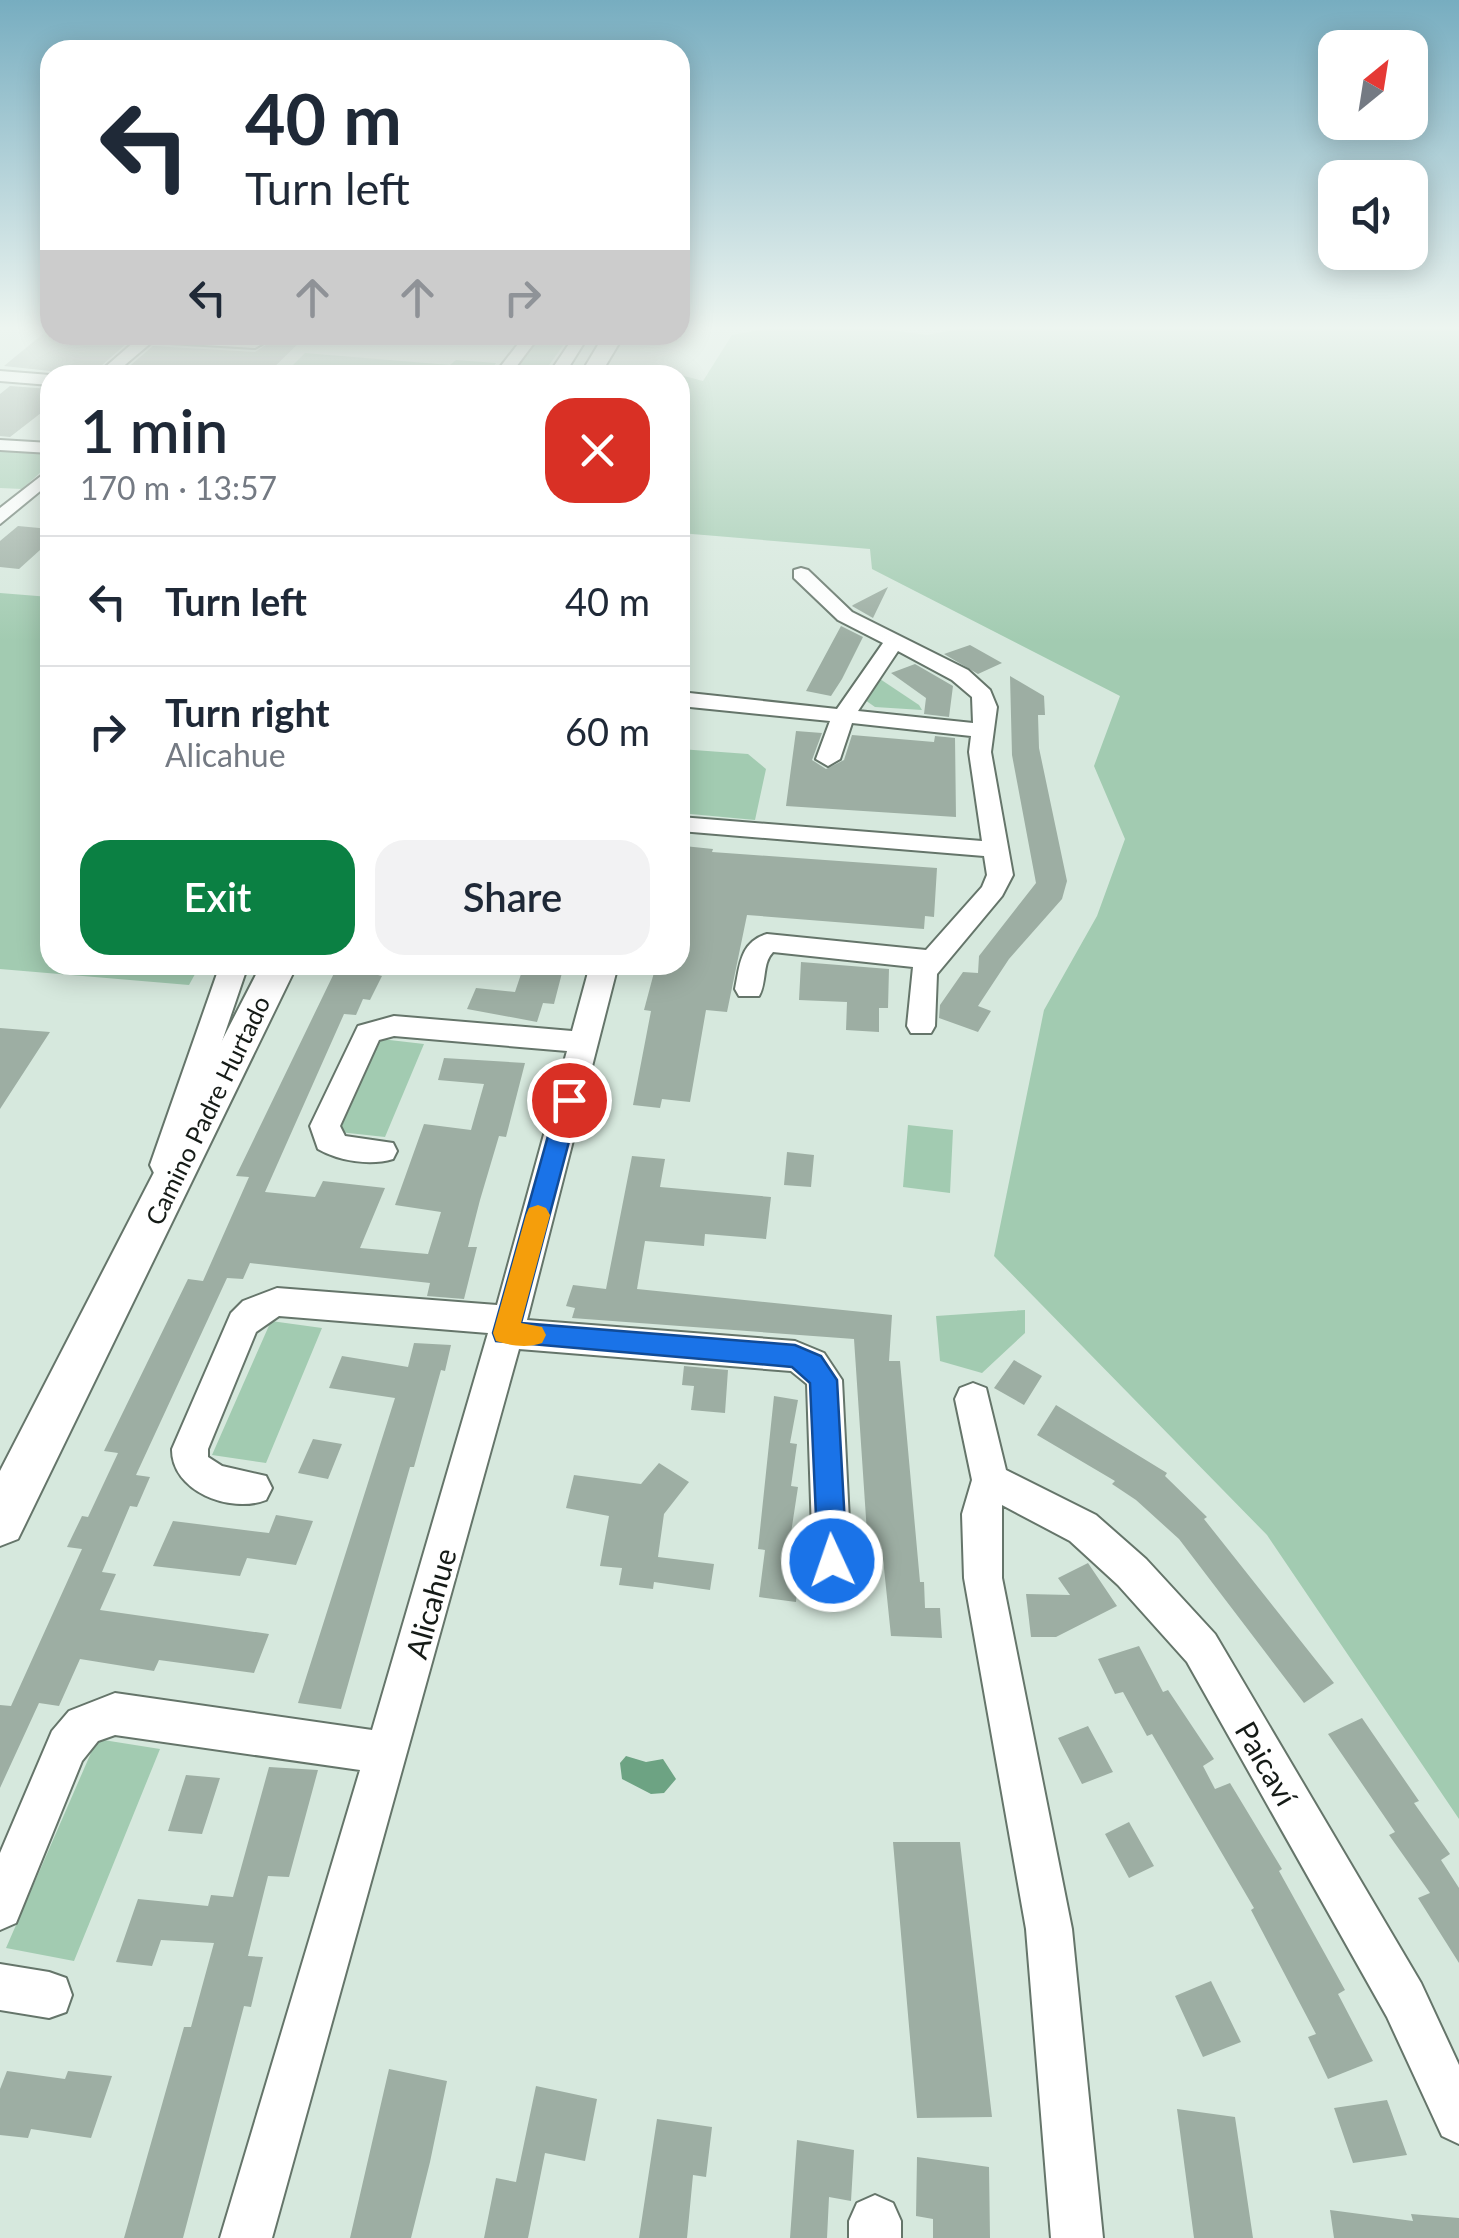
<!DOCTYPE html>
<meta charset="utf-8">
<style>
body{margin:0;font-family:Lato,sans-serif;background:#f2f2f3;color:#1f2937;height:100vh;display:flex;flex-direction:column;font-size:38px;white-space:nowrap}
*{box-sizing:border-box;margin:0}
p{font-size:32px;color:#747a83}
.icon{flex:none;width:55px;height:55px;fill:none;stroke:currentColor;stroke-width:2;stroke-linecap:round;stroke-linejoin:round}
.map{position:relative;flex:1;overflow:hidden}
.drawer{position:absolute;left:40px;top:365px;width:650px;height:610px;display:flex;flex-direction:column;background:#fff;border-radius:30px;box-shadow:0 5px 25px #0003}
.drawer>*{flex:none}
.hud{position:absolute;left:40px;top:40px;width:650px;height:305px;border-radius:30px;box-shadow:0 5px 25px #0003;background:#fff;color:#1f2937;overflow:hidden}
.needle{width:65px;rotate:30deg}
.buttons{position:absolute;left:1318px;top:30px;display:grid;gap:20px}
.buttons a{display:grid;place-items:center;width:110px;height:110px;border-radius:20px;background:#fff;box-shadow:0 5px 25px #0003;font-size:50px}
.pin{position:absolute;display:grid;place-items:center;width:85px;height:85px;color:#fff;margin:-42px;border:5px solid #fff;border-radius:50%;box-shadow:0 2px 10px #0007}
.me{position:absolute;width:110px;margin:-55px;rotate:357deg;stroke-linejoin:round;filter:drop-shadow(0 0 8px #0008)}
.turn{display:flex;align-items:center;gap:35px;height:210px;padding:0 40px;font-size:45px}
.turn .icon{width:130px;height:130px;stroke-width:2.5}
.turn b{display:block;font-size:70px;line-height:85px}
.lanes{display:flex;align-items:center;height:95px;padding:0 40px;background:#0003;justify-content:center;gap:50px;direction:ltr}
.lanes .off{opacity:.35}
.round{display:grid;place-items:center;flex:none;width:105px;height:105px;border-radius:30px;background:#f2f2f3}
.head{display:flex;align-items:center;justify-content:space-between;height:170px;padding:0 40px}
h1{font-size:60px;font-weight:600;line-height:75px}
.cta{display:flex;gap:20px;margin-top:auto;padding:20px 40px}
.cta a{flex:1;height:115px;border-radius:30px;background:#0b8043;color:#fff;font-size:40px;font-weight:600;line-height:115px;text-align:center}
.cta a+a{background:#f2f2f3;color:#1f2937}
ul{padding:0;list-style:none}
li{display:flex;align-items:center;gap:30px;height:130px;padding:0 40px;border-top:2px solid #e0e1e3}
li div{flex:1}
li b{display:block;font-size:38px}
li em{font-style:normal}
.map>svg:first-child{display:block}
.green{fill:#a2cbb1}
.water{fill:#6da383}
.building{fill:#9daea3}
.lines{fill:none;stroke-linecap:round;stroke-linejoin:round}
.minor-casing{stroke:#65756a;stroke-width:4}
.major-casing{stroke:#65756a;stroke-width:4}
.minor{fill:#fff;fill-rule:evenodd}
.major{fill:#fff;fill-rule:evenodd}
.route{fill:#1a73e8;stroke:#114b97;stroke-width:2.5}
.slow{fill:#f59e0b}
.labels{text-anchor:middle;dominant-baseline:central;stroke-width:10;stroke-linejoin:round;paint-order:stroke}
.street-label{font-size:25px;fill:#151b17;stroke:#fff}
.near-street-label{font-size:30px;fill:#151b17;stroke:#fff}
</style>
<div class="map">
<svg width="1459" height="2238" viewBox="0 0 1459 2238">
<rect width="100%" height="100%" fill="#d6e8dd"/>
<path class="green" d="M765,329H884L927,335L958,329H1459V1819L1267,1535L994,1256L1044,1010L1097,916L1125,839L1094,766L1120,696L872,569L870,549L680,533V375L703,381L732,335Z
M538,338L567,340L542,375H510Z
M305,353L450,365L456,360L496,363L488,375H283Z
M0,450L50,454V464L22,489L0,488Z
M0,593L50,597V965H200L189,985L0,969Z
M877,677L919,705L922,710L875,707L865,700Z
M680,749L748,754L766,769L755,820L680,813Z
M381,1039L424,1044L385,1137L339,1132Z
M908,1125L953,1130L950,1193L903,1187Z
M1025,1310V1333L982,1373L940,1361L936,1316Z
M271,1321L322,1328L266,1463L212,1455Z
M97,1739L160,1749L74,1961L6,1948Z"/>
<path class="water" d="M626,1756L646,1762L663,1759L676,1779L664,1793L651,1794L622,1779L620,1763Z"/>
<path class="building" d="M44,333L80,335L77,338L86,341L127,343L91,375H54L50,371L4,366Z
M227,335H307L266,375L125,370L153,346L255,352L266,345L255,336Z
M10,386L50,389V406L10,437L0,436V394Z
M18,526L50,529V541L19,569L0,567V541Z
M888,587L873,618L852,606L853,605Z
M841,626L863,637L842,679L831,696L806,691Z
M970,645L1002,663L978,674L944,654Z
M915,664L953,686L949,717L924,714L926,698L891,673Z
M1010,676L1044,696L1045,715H1038L1039,748L1067,881L1062,899L1009,959L978,1006L991,1011L978,1032L939,1018L940,1005L963,972L978,973L979,956L1036,883L1012,755Z
M796,731L822,733L812,760L826,769L844,760L852,735L934,742L935,736L955,738L956,817L786,806Z
M684,846L713,849L712,852L937,868L934,917L925,916L924,929L747,915L727,1012L706,1010L690,1102L662,1099L660,1108L633,1105L651,1011L644,1010L656,965H680V861Z
M801,962L889,969L888,1008H879V1032L846,1030L847,1002L799,1000Z
M338,965H383L378,975L382,976L370,1000L363,999L356,1015L344,1014L265,1192L315,1197L323,1181L385,1188L360,1248L428,1254L441,1212L395,1205L424,1124L471,1130L484,1084L438,1080L444,1058L525,1063L506,1137L499,1136L480,1200L468,1247H477L464,1299L427,1296L430,1283L250,1263L243,1279L227,1278L136,1475L150,1477L137,1507L130,1506L102,1572L116,1574L100,1610L269,1634L254,1673L159,1660L154,1671L80,1659L59,1706L39,1703L0,1788V1705L11,1706L82,1549L67,1547L82,1516L88,1517L118,1453L104,1451L188,1279L203,1281L249,1177L236,1176Z
M524,965H564L554,1004L543,1003L537,1022L467,1009L476,988L515,992Z
M0,1028L50,1032L0,1109Z
M787,1152L814,1155L811,1187L784,1185Z
M632,1156L665,1159L660,1187L771,1197L766,1239L705,1234L704,1246L645,1241L637,1289L892,1315L889,1361H900L920,1582H924L925,1608H940L942,1638L891,1636L882,1549L868,1548L854,1339L572,1318L575,1308L566,1306L573,1285L606,1289Z
M414,1343L451,1345L445,1371L441,1370L414,1467H410L341,1709L298,1703L395,1398L329,1388L342,1356L408,1367Z
M1014,1360L1042,1376L1024,1405L994,1388Z
M684,1366L728,1370L725,1413L691,1410L694,1386L682,1385Z
M774,1396L798,1400L790,1443L797,1444L791,1486L798,1487L791,1533H796L791,1580H798L796,1602L759,1597L765,1550L758,1549Z
M1056,1405L1167,1473L1165,1476L1207,1517L1204,1519L1334,1683L1304,1703L1179,1539L1136,1500L1112,1484L1115,1481L1037,1435Z
M313,1439L342,1444L328,1479L298,1473Z
M659,1463L689,1482L664,1514L658,1557L714,1564L710,1590L654,1582L653,1589L619,1585L622,1568L600,1566L609,1516L566,1508L574,1475L641,1484Z
M276,1515L313,1521L296,1565L247,1558L240,1576L153,1566L173,1521L269,1533Z
M1088,1563L1117,1606L1056,1637H1031L1026,1594L1070,1595L1058,1578Z
M1139,1646L1163,1692L1168,1690L1214,1759L1203,1766L1215,1789L1230,1783L1282,1869L1279,1871L1345,1990L1338,1994L1373,2061L1328,2079L1308,2037L1316,2034L1251,1910L1254,1908L1152,1734L1147,1736L1123,1692L1115,1694L1098,1659Z
M1362,1718L1419,1801L1414,1803L1450,1854L1441,1860L1459,1888V1963L1418,1898L1430,1893L1389,1835L1395,1832L1328,1734Z
M1088,1726L1113,1772L1082,1784L1058,1738Z
M269,1767L318,1770L289,1877L268,1876L248,1956L263,1957L251,2007L244,2006L183,2238H124L184,2027H191L214,1943L161,1940L152,1966L116,1962L138,1899L208,1906L211,1895L233,1897Z
M186,1775L220,1778L202,1834L168,1831Z
M1129,1822L1154,1866L1129,1878L1105,1834Z
M893,1842H960L992,2117L917,2118Z
M1211,1981L1241,2042L1203,2057L1175,1996Z
M389,2069L447,2081L430,2162L411,2238H350Z
M7,2071L65,2079L68,2071L112,2076L91,2138L31,2129L28,2138L0,2135V2089Z
M536,2086L597,2099L585,2161L545,2153L528,2238H484L496,2178L516,2182Z
M1387,2100L1407,2155L1353,2163L1334,2108Z
M1177,2109L1235,2117L1253,2238H1194Z
M657,2119L712,2127L706,2177L693,2175L687,2238H639Z
M797,2140L854,2150L851,2201L829,2197L827,2238H790Z
M917,2157L989,2167L990,2238H933V2219L916,2216Z
M1330,2210L1413,2221L1411,2214L1459,2218V2238H1334Z"/>
<g class="lines">
<g class="minor-casing">
<path id="minor" d="M142,335L255,340L262,344L255,348L152,342L113,375H96Z
M525,335H540L510,375H494Z
M575,335H589L564,375H548Z
M0,371L50,375V385L0,381Z
M0,440L50,443V453L0,450Z
M50,469V483L0,524V508Z
M801,568L808,570L852,612L968,670L990,690L997,707L991,752L1013,875L1002,896L937,974L935,1026L931,1033H911L907,1026L913,967L773,952C762,963 767,982 759,996H739L735,989C740,965 740,942 767,934L926,950L982,887L987,875L984,856L680,831V817L982,841L969,752L971,736L852,723L840,759L828,766L816,759L830,721L680,706V692L837,709L883,643L838,620L794,578V570ZM898,651L952,680L972,697L973,723L858,711Z
M220,965H248L180,1165L176,1173L165,1177L154,1173L150,1165Z
M590,965H618L527,1320L795,1341L824,1353L842,1380L851,1561L846,1574L832,1579L818,1574L813,1561L807,1384L791,1371L519,1349L272,2238H220L360,1770L115,1735L98,1741L82,1761L16,1923L0,1930V1853L52,1731L69,1711L115,1693L372,1730L488,1333L279,1316L256,1332L208,1449V1457L222,1466L266,1476L272,1488L266,1500C230,1514 171,1491 172,1449L231,1313L243,1301L277,1288L497,1305L567,1051L394,1036L379,1040L340,1126L345,1136L393,1143L397,1151L393,1159C370,1166 339,1161 318,1149L310,1126L358,1026L394,1016L572,1031Z
M973,1383L986,1388L1006,1470L1096,1515L1146,1559L1215,1634L1421,1983L1459,2065V2144L1442,2136L1387,2017L1187,1662L1118,1585L1070,1541L1002,1505V1578L1072,1929L1103,2238H1051L1026,1929L964,1578L962,1514L972,1480L955,1399L960,1388Z
M0,1964L49,1972L66,1978L72,1995L66,2012L49,2018L0,2010Z
M875,2195L893,2203L901,2221V2238H849V2221L857,2203Z"/>
</g>
<g class="major-casing">
<path id="major" d="M604,335H624L600,375H580Z
M261,965H297L18,1539L0,1546V1471Z"/>
</g>
<use href="#minor" class="minor"/>
<use href="#major" class="major"/>
</g>
<linearGradient id="sky" x2="0" y2="1"><stop stop-color="#77adc0"/><stop offset="0.51" stop-color="#edf5f0"/><stop offset="1" stop-color="#edf5f0" stop-opacity="0"/></linearGradient>
<rect width="1459" height="642" fill="url(#sky)"/>
<path class="route" d="M569,1092L580,1100L521,1323L795,1345L821,1356L837,1380L847,1561L843,1571L832,1575L822,1571L818,1561L810,1383L792,1367L496,1341L493,1333L558,1100Z"/>
<path class="slow" d="M538,1205L546,1208L550,1215L521,1323L542,1327L546,1335L542,1343C528,1348 511,1346 496,1341L493,1333L526,1215L529,1208Z"/>
<g class="labels">
<g class="street-label">
<text transform="translate(207 1110) rotate(-64)">Camino Padre Hurtado</text>
</g>
<g class="near-street-label">
<text transform="translate(430 1603) rotate(-74)">Alicahue</text>
<text transform="translate(1267 1763) rotate(60)">Paicaví</text>
</g>
</g>
</svg>
<div class="buttons">
<a><svg class="needle" viewBox="-14 -14 28 28"><path d="M0-13l5 13h-10z" fill="#e53935"/><path d="M0 13l5-13h-10z" fill="#747a83"/></svg></a>
<a><svg class="icon" aria-label="sound" viewBox="0 0 24 24"><path d="M4 9h4l5-4v14l-5-4H4zM17 9q2 3 0 6"/></svg></a>
</div>
<div class="pin" style="left:569px;top:1100px;background:#d93025"><svg class="icon" aria-label="arrive" viewBox="0 0 24 24"><path d="M6 21V4h12l-3 4 3 4H6"/></svg></div>
<svg class="me" style="left:832px;top:1561px" viewBox="-20 -20 40 40"><circle r="17" fill="#1a73e8" stroke="#fff" stroke-width="3"/><path d="M0-11L8 9 0 5-8 9z" fill="#fff"/></svg>
<div class="hud">
<div class="turn"><svg class="icon" aria-label="left" viewBox="0 0 24 24"><path d="M17 20v-9H6M10 6l-5 5 5 5"/></svg><div><b>40 m</b>Turn left</div></div>
<div class="lanes"><svg class="icon" aria-label="left" viewBox="0 0 24 24"><path d="M17 20v-9H6M10 6l-5 5 5 5"/></svg><svg class="icon off" aria-label="ahead" viewBox="0 0 24 24"><path d="M12 20V5M6 11l6-6 6 6"/></svg><svg class="icon off" aria-label="ahead" viewBox="0 0 24 24"><path d="M12 20V5M6 11l6-6 6 6"/></svg><svg class="icon off" aria-label="right" viewBox="0 0 24 24"><path d="M7 20v-9h11M14 6l5 5-5 5"/></svg></div>
</div>
<section class="drawer">
<div class="head"><div><h1>1 min</h1><p>170 m · 13:57</p></div><a class="round" style="background:#d93025;color:#fff"><svg class="icon" aria-label="close" viewBox="0 0 24 24"><path d="M6 6l12 12M18 6L6 18"/></svg></a></div>
<ul>
<li><svg class="icon" aria-label="left" viewBox="0 0 24 24"><path d="M17 20v-9H6M10 6l-5 5 5 5"/></svg><div><b>Turn left</b></div><em>40 m</em></li>
<li><svg class="icon" aria-label="right" viewBox="0 0 24 24"><path d="M7 20v-9h11M14 6l5 5-5 5"/></svg><div><b>Turn right</b><p>Alicahue</p></div><em>60 m</em></li>
</ul>
<div class="cta"><a>Exit</a><a>Share</a></div>
</section>
</div>
